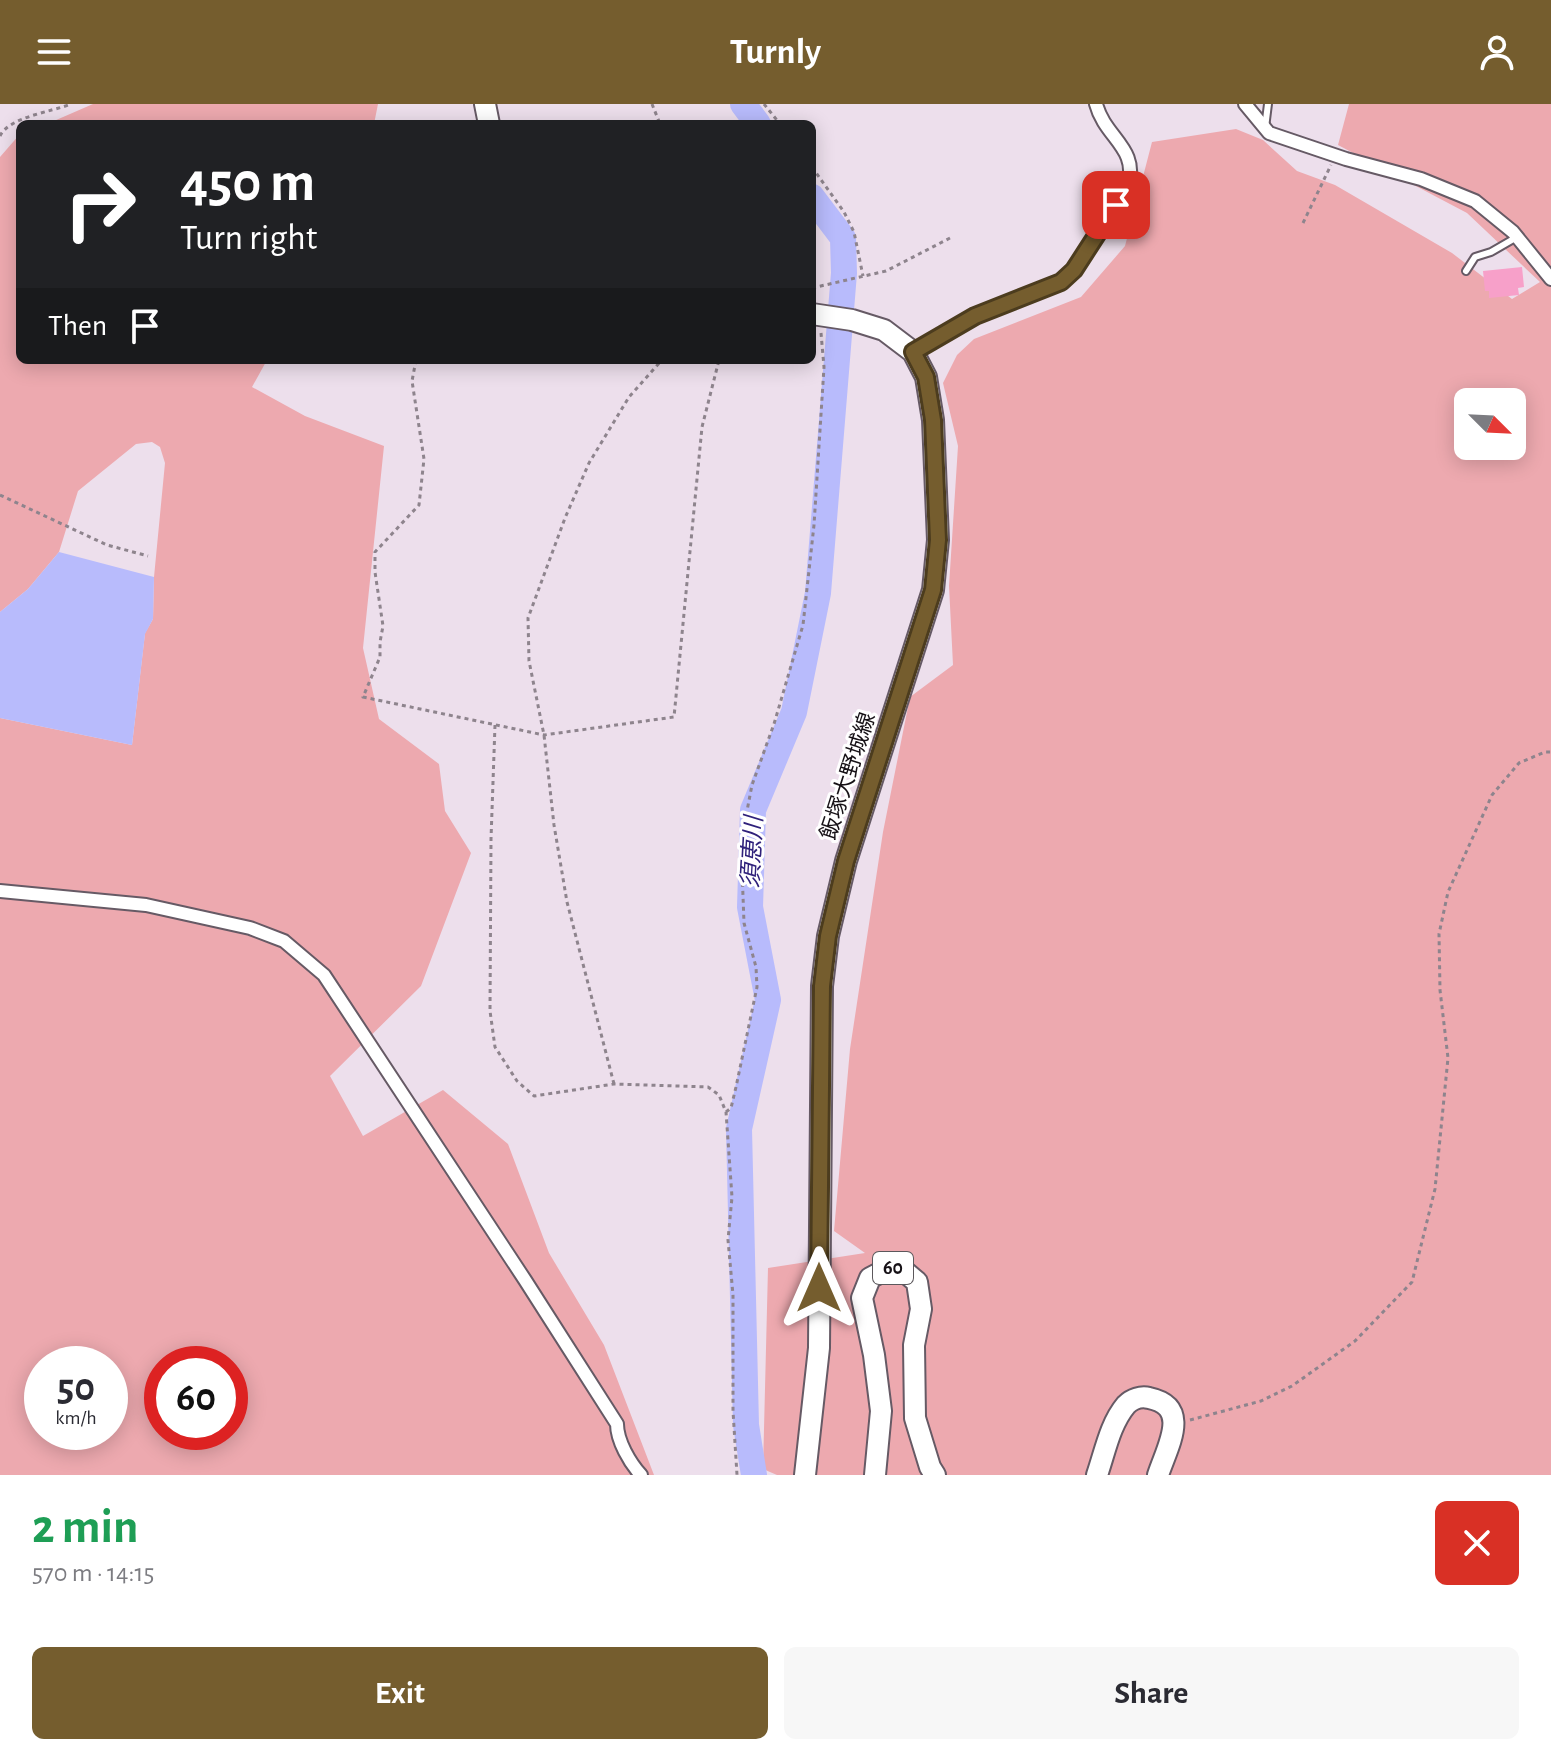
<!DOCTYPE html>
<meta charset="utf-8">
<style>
body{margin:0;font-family:"Alegreya Sans","Noto Sans JP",sans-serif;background:#f7f7f7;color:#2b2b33;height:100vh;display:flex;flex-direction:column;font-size:30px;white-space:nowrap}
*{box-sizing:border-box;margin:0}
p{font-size:26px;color:#7c7c81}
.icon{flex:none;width:44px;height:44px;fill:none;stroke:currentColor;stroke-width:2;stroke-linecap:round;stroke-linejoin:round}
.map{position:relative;height:1371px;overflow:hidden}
.panel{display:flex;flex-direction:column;background:#fff;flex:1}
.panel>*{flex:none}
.guide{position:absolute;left:16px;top:16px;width:800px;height:244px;border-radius:12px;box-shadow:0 4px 20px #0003;background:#202124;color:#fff;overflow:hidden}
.needle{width:52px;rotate:114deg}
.controls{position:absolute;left:1454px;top:284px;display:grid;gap:16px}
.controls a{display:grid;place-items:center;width:72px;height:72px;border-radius:12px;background:#fff;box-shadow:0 4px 20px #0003;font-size:40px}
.speed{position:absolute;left:24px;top:1242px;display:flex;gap:16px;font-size:40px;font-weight:700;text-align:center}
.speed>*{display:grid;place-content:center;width:104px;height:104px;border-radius:50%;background:#fff;box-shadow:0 4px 20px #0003;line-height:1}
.speed small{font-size:20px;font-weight:400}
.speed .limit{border:12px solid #d22;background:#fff;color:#111}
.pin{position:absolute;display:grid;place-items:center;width:68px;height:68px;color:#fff;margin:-34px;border-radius:16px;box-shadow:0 4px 12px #0006}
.me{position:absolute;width:88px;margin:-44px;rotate:0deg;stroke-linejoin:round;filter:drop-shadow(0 0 6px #0008)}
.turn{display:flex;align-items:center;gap:28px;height:168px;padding:0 32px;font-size:36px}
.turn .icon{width:104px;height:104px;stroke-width:2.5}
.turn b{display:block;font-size:56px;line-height:68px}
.then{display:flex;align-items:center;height:76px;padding:0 32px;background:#0003;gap:16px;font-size:30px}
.round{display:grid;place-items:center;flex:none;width:84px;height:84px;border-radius:12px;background:#f7f7f7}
.summary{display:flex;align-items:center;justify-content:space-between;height:136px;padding:0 32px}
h1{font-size:48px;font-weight:700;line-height:60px;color:#1e9e55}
.cta{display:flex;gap:16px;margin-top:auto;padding:16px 32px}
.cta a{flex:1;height:92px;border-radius:12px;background:#755d2e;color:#fff;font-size:32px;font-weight:700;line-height:92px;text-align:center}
.cta a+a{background:#f7f7f7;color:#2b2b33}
header{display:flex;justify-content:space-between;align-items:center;height:104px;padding:0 32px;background:#755d2e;color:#fff;font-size:36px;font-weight:700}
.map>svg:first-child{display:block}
.green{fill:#eda9af;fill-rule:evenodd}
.water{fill:#b8bbfc}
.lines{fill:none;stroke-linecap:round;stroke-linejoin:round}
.river{stroke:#b8bbfc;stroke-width:26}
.building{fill:#f7a0c9}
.lane-casing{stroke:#665a65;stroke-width:10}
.street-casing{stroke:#665a65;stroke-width:16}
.primary-casing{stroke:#665a65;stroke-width:24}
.path{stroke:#8e848d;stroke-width:3;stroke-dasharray:4 4;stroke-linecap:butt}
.lane{stroke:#fff;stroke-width:6}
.street{stroke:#fff;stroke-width:12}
.primary{stroke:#fff;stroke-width:20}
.route-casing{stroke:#4c3c1e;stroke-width:20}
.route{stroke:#755d2e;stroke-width:14}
.labels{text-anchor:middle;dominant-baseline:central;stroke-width:6;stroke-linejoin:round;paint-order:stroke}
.shield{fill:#fff;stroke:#5c585c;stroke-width:2}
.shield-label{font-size:20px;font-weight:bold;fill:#161116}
.street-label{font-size:22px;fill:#161116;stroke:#fff}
.water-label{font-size:24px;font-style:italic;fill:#2f217b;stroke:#fff}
</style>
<header><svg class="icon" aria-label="menu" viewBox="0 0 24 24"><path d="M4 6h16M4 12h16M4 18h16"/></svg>Turnly<svg class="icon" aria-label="person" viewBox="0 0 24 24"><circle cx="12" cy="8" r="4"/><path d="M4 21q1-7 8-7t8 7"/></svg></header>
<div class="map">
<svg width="1551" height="1371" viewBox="0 0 1551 1371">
<rect width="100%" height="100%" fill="#eddfec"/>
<path class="green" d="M93,0H378L374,20H47Z
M1349,0H1551V1371H777L763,1365L768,1164L865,1149L834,1127L850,945L883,728L910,593L953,561L949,482L958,342L943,279L957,251L974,235L1081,193L1125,142L1152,38L1236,25L1263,36L1297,67L1335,81L1452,149L1512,195L1540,178L1467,109L1338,41ZM1468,298H1512V342H1468Z
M20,30V256H267L252,283L305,312L384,342L363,544L379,615L439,660L445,707L471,749L421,882L330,972L363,1032L443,986L508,1040L549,1149L604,1241L654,1371H0V614L132,641L145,529L153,515L154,473L165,359L160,343L152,338L136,340L78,387L59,448L28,485L0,508V53ZM42,1260H110V1328H42ZM162,1260H230V1328H162Z"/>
<path class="water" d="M59,448L154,473L153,515L145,530L132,641L0,614V508L28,485Z"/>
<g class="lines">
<path class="river" d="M743,0L758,20
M754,1371L746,1321L739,1025L768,896L750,803L753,706L794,608L818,489L844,169L843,134L812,93"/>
</g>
<path class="building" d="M1522,163L1524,183L1518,184L1519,191L1489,194V187H1485L1483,167Z"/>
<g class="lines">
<g class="lane-casing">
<path id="lane" d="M1265,24L1268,0
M1466,167L1475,153L1491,148L1517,133"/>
</g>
<g class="street-casing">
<path id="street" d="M1245,0L1269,29L1346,55L1421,75L1475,97L1513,128L1551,175
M913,248L975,212L1061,178L1074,166L1128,81C1139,44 1105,34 1096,0
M0,787L146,801L250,824L284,837L324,871L525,1176L617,1320C617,1337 630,1359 641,1371"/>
</g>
<g class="primary-casing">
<path id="primary" d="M485,0L489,20
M805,1371L819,1244L822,882L828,832L846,757L933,486L938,436L933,316L926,273L913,248L884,226L852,216L812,210
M875,1371L881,1307L874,1251L862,1194L870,1174L889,1164L904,1167L917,1178L921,1205L914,1241L915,1314L930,1363L935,1371
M1097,1371C1105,1348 1110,1320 1126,1301C1132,1295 1141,1292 1149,1294C1192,1303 1167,1343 1158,1371"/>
</g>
<path class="path" d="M652,0L660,20
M764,0L780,20
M0,32C9,13 51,8 71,0
M812,63L844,108L854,128L863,172
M1303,119L1331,61
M812,184L886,167L950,134
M416,256L412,277L424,355L419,401L375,448V468L383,522L380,538V553L363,593L544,631L674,613L702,323L719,256
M0,391L107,441L148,452
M495,621L491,735L490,907L495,943L517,977L534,992L614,980L708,983L719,991L726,1008L732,1093L728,1136L733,1191V1307L737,1371
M614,980L567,798L554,721L544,631L529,557L528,514L565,414L589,359L629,293L662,256
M726,1008L731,1004L736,983L757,883L756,863L744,819L741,738L752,681L774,620L803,521L814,421L824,263L821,229
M1190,1316L1261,1297L1292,1282L1355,1237L1412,1178L1435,1085L1448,954L1440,886L1439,830L1448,788L1492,691L1519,659L1545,648H1551"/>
<use href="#lane" class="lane"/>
<use href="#street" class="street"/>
<use href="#primary" class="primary"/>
</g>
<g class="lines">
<g class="route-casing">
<path id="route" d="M819,1184L822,882L828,832L846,757L933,486L938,436L933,316L926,273L913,248L975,212L1061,178L1074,166L1116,101"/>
</g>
<use href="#route" class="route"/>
</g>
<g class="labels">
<rect class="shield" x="873" y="1148" width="40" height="32" rx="6"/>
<g class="shield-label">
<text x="893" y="1164">60</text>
</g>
<g class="street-label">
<text transform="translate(848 672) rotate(-72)">飯塚大野城線</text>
</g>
<g class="water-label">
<text transform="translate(753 748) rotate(-87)">須恵川</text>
</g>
</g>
</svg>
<div class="controls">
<a><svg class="needle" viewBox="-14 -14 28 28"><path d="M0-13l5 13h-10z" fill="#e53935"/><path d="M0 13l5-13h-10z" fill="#7c7c81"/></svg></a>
</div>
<div class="speed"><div>50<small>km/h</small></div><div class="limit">60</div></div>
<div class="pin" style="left:1116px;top:101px;background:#d93025"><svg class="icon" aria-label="arrive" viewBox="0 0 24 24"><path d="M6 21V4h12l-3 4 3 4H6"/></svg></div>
<svg class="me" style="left:819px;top:1184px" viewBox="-20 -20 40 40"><path d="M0-17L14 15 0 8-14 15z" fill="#755d2e" stroke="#fff" stroke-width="4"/></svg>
<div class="guide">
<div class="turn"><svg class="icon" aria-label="right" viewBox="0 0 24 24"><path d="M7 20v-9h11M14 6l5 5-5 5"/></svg><div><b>450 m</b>Turn right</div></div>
<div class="then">Then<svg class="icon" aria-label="arrive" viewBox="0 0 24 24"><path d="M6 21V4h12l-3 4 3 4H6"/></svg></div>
</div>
</div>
<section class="panel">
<div class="summary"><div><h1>2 min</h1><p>570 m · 14:15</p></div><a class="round" style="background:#d93025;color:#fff"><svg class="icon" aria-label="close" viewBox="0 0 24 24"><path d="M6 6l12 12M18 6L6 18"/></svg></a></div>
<div class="cta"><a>Exit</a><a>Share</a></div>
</section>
